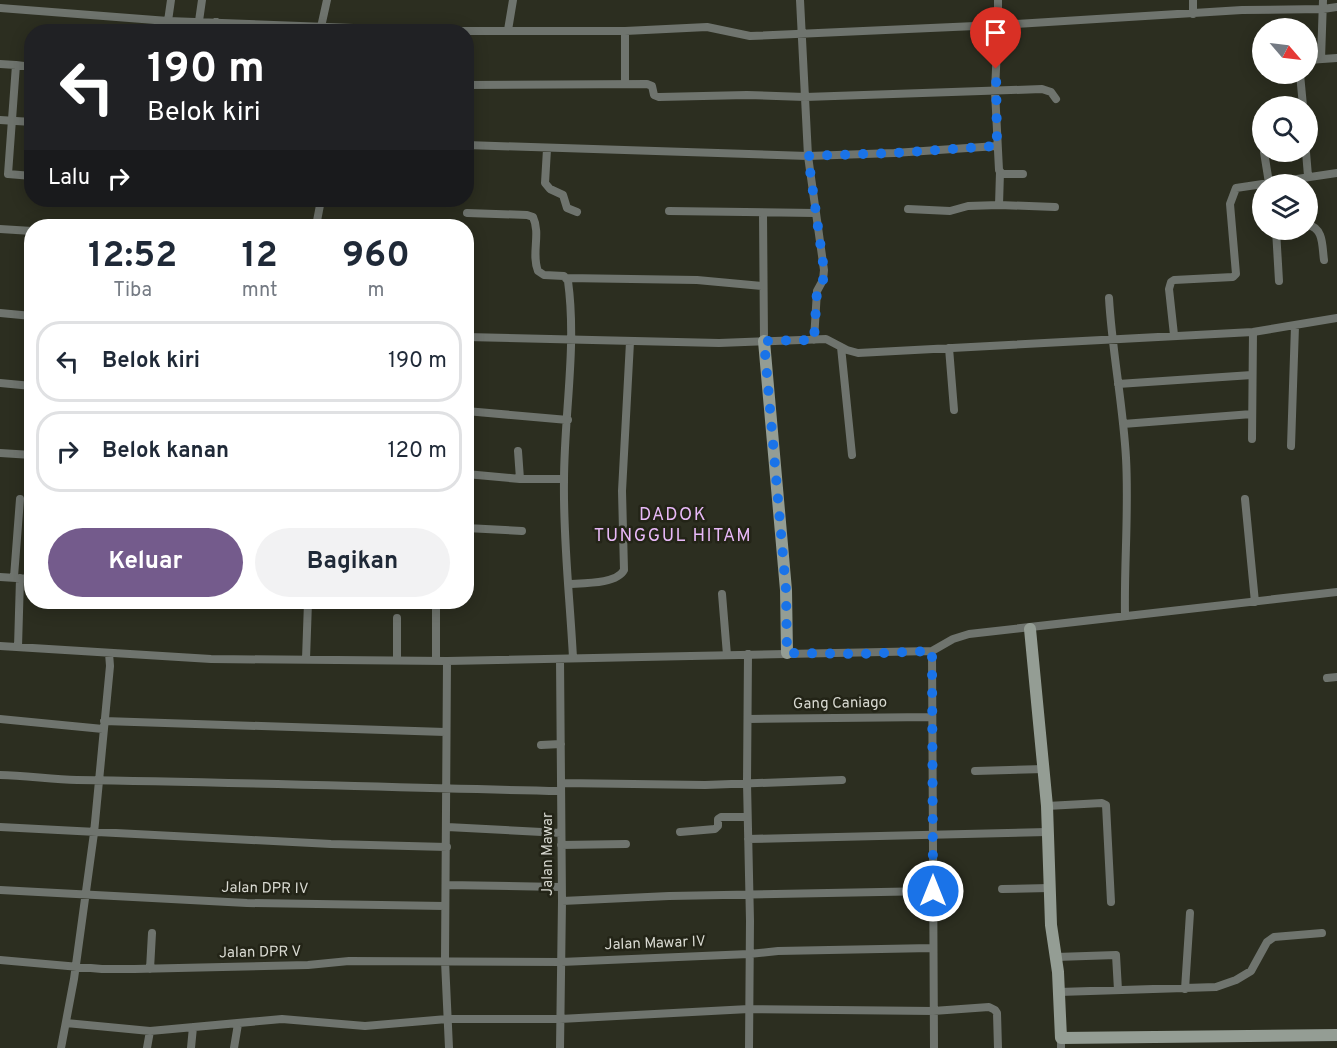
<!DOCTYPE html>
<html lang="id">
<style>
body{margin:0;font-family:Overpass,sans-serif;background:#f2f2f3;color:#1f2937;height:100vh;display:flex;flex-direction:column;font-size:22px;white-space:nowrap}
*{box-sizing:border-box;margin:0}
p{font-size:20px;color:#747a83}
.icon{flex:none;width:33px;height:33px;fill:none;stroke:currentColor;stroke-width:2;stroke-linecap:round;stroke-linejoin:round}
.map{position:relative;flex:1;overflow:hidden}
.sheet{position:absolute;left:24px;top:219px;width:450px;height:390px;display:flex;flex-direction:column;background:#fff;border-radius:24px;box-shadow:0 3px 15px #0003}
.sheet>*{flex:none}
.guide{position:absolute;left:24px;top:24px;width:450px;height:183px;border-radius:24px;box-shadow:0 3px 15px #0003;background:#202124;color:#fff;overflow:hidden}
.needle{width:39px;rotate:118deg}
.buttons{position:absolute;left:1252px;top:18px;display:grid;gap:12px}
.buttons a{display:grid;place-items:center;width:66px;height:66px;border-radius:50%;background:#fff;box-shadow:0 3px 15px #0003;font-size:30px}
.pin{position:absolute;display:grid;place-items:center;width:51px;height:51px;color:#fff;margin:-62px -26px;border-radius:50% 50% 50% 0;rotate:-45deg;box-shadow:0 0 6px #0007}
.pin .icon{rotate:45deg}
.me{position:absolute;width:66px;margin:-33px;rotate:0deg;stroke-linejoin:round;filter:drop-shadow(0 0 4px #0008)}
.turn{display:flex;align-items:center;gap:21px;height:126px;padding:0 24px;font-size:27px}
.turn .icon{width:78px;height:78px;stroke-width:2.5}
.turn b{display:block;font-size:42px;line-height:51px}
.then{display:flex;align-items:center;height:57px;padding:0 24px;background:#0003;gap:12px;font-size:22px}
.eta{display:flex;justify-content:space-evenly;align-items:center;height:102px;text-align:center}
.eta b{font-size:36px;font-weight:700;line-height:42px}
.action{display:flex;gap:12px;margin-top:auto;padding:12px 24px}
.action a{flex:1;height:69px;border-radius:36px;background:#745b8c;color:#fff;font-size:24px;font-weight:700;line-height:69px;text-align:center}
.action a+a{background:#f2f2f3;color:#1f2937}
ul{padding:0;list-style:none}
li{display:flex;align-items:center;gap:18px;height:81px;margin:0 12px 9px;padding:0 12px;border:3px solid #e0e1e3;border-radius:24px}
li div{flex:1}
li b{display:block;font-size:22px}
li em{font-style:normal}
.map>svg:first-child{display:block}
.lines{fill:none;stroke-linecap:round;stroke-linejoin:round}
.street{stroke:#6f746e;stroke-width:8}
.secondary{stroke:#949d94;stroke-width:12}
.route{stroke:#1a73e8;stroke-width:10;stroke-dasharray:0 18}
.labels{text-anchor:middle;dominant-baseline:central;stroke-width:5;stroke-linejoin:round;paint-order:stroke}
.street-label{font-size:15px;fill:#d8d9d1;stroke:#232417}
.quarter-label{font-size:18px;letter-spacing:1.5px;fill:#e8b9f8;stroke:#232417}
</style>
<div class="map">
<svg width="1337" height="1048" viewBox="0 0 1337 1048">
<rect width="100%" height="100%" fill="#2c2e20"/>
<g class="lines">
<path class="street" d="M800,0L808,156L824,270L823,280L817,291L814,340
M1193,0V14
M0,8L168,21L433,31H625L707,27L750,36L998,25V0
M168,21L171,0
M199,21L202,0
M321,27L327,0
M508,30L513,0
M625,31V83
M215,32L216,22
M1321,59L1323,0
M1308,60L1337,58
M0,64L16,65L8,174L32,176
M16,65L32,67
M1300,74L1303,106
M466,85L647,84L652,86L654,95L659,97L747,95L805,97L1042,89L1051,92L1056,99
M0,120L32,122
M1262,138L1263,145
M466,145L808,156L894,153L997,146
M547,149L545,183L550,189L563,195L567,208L577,212
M1264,152L1269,183
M1306,152L1308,176
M1023,174H1002L999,170L995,91L998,25L1242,10L1323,9L1337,7
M217,200L257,202L320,201
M999,205L1000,172
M908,209L950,211L968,206L999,205L1055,207
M669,211L815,213
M467,213L527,215L533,217C541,234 531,254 538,271L544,275L564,276L568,281C577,347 564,415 564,481C563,540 570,599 573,658
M763,213L764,341
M1308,225C1324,228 1322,247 1324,260
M316,226L321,200
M0,229L32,231
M1276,230L1279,281
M566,278L697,280L762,286
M1109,298C1112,351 1123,404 1126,458C1129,510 1124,563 1125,615
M0,313L32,316
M1174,335L1169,289L1171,282L1174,280L1233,277L1236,274L1230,204L1236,188L1337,173
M466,337L719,343L826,339L847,350L858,353L1253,332L1337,318
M841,347L852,455
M949,348L954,410
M0,383L32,386
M1118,384L1252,375
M466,411L568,420
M1123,424L1252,414
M1252,439L1253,332
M1291,446L1295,326
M518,451L520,479
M0,453L32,455
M466,474L520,479H564
M1245,499L1255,602
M466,528L522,531
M0,577L32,579
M14,577L20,499
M568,584C583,583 617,584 624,570L622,491L630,342
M722,594L727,655
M436,602V661
M397,618V660
M0,646L211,659L447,661L932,651L953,639L969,634L1337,592
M18,647L20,578
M932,651L934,1048
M748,654L747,783L750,921L749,1048
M306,659L308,602
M447,661L445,961L449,1048
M1327,678L1337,677
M0,719L103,729
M748,719L932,717
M104,721L445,732
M541,745L561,744
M975,771L1044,769
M0,775C26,775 52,780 77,780C239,782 400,788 561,791
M562,783L705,785L842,780
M1047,806L1102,803L1106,805L1111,902
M0,827L331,844L447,847
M447,827L561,833
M680,832L715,829L718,826V819L721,817H747
M748,839L1047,832
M561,845L626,844
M446,885L560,887
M1002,889L1049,888
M0,890L247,903L445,906
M562,901L669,896L933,891
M1056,957L1116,955L1118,990
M0,960L102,969H134L308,965L349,961L561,962L749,954L778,951L932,948
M150,969L152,933
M1185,989L1190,913
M1059,992L1216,987L1236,980L1251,971L1267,942L1274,937L1322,933
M66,1023L150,1031L282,1019L365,1026L447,1019H560L749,1009L933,1011L989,1007L995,1010L997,1013L998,1048
M1061,1038V1048
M61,1048L74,979L94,833L110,666L109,653
M147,1048L150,1031
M191,1048L193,1027
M234,1048L238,1024
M560,1048L562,901L560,659"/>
<path class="secondary" d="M764,341L786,590L787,653
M1030,629L1047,806L1051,925L1058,972L1061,1038L1337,1035"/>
</g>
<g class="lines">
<path class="route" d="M933,891L932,651L859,654L787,653L786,590L764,341L814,340L817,291L823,280L824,270L808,156L894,153L997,146L996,69"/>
</g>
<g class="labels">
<g class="street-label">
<text transform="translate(840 704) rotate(-1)">Gang Caniago</text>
<text transform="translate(548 854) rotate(-90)">Jalan Mawar</text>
<text transform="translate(265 889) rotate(1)">Jalan DPR IV</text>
<text transform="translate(655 944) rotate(-2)">Jalan Mawar IV</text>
<text transform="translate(260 953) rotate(-1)">Jalan DPR V</text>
</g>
<g class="quarter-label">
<text x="673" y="515">DADOK<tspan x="673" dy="21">TUNGGUL HITAM</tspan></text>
</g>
</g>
</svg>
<div class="buttons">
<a><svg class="needle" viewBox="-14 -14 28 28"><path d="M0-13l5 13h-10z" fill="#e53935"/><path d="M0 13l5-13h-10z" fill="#747a83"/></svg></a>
<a><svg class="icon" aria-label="search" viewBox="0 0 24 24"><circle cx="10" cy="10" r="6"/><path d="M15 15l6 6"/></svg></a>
<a><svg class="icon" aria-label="layers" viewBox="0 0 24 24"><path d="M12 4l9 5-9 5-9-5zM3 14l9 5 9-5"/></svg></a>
</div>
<div class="pin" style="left:996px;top:69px;background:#d93025"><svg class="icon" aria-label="arrive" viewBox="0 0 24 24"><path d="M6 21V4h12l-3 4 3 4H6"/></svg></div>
<svg class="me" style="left:933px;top:891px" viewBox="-20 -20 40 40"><circle r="17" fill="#1a73e8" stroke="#fff" stroke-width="3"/><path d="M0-11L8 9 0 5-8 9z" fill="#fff"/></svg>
<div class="guide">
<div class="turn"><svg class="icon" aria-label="left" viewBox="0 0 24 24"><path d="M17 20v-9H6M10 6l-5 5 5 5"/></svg><div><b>190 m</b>Belok kiri</div></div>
<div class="then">Lalu<svg class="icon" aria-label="right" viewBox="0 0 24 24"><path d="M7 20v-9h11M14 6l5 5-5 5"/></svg></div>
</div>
<section class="sheet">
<div class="eta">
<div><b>12:52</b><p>Tiba</p></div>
<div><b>12</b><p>mnt</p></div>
<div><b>960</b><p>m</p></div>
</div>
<ul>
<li><svg class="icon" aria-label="left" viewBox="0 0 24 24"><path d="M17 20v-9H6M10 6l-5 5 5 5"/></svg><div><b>Belok kiri</b></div><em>190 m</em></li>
<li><svg class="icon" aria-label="right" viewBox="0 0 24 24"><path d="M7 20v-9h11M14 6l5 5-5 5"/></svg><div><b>Belok kanan</b></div><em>120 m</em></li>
</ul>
<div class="action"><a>Keluar</a><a>Bagikan</a></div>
</section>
</div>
